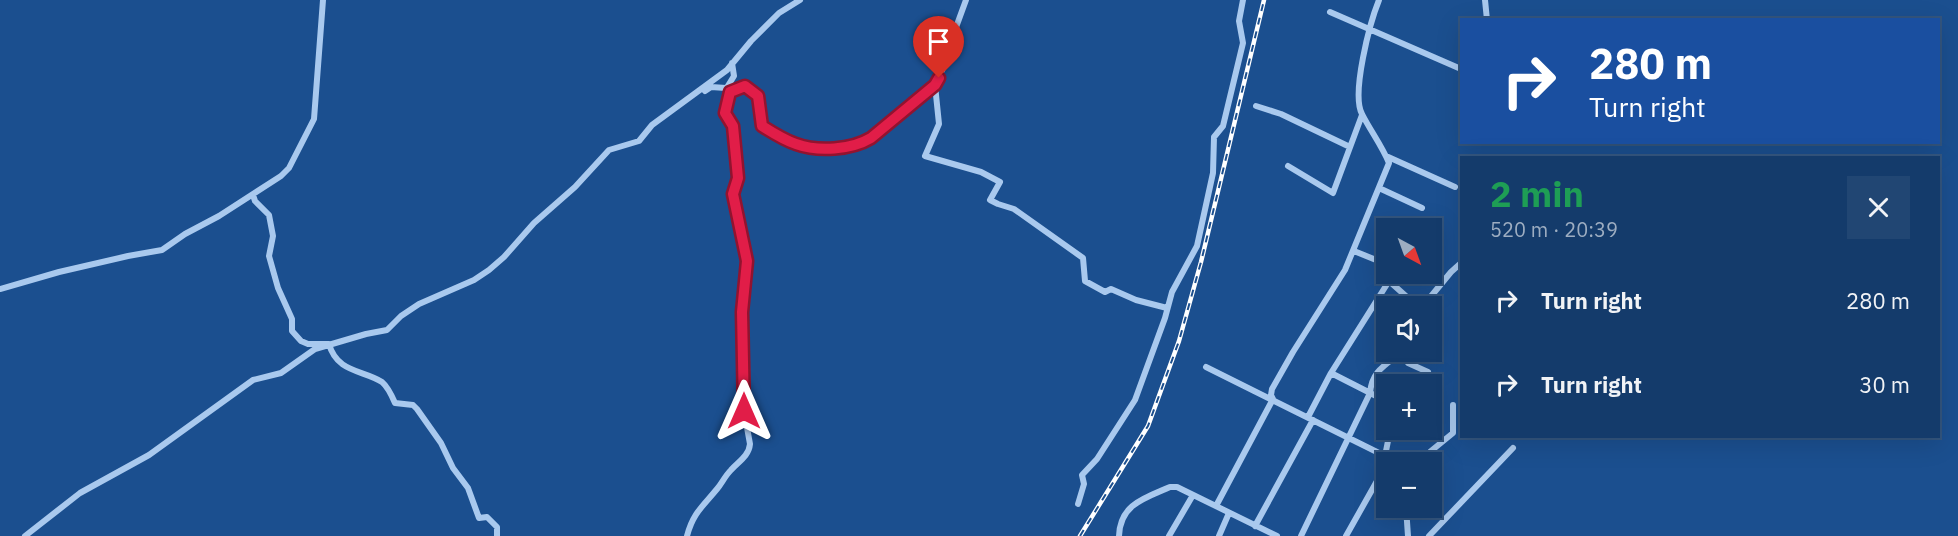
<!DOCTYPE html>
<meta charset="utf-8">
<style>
body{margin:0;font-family:"IBM Plex Sans",sans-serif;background:#214673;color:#f1f3f6;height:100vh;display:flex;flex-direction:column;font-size:22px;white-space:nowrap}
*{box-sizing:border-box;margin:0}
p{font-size:20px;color:#9dadc1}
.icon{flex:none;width:33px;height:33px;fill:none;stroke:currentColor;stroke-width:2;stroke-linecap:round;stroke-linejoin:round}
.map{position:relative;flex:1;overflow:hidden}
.sheet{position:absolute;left:1460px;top:156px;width:480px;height:282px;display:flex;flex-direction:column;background:#143b6b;border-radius:0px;box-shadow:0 6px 24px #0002,0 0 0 2px #33557e}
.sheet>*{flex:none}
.hud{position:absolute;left:1460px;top:18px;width:480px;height:126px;border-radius:0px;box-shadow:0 6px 24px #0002,0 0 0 2px #33557e;background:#1a4fa0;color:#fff;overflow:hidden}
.needle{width:39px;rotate:139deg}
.controls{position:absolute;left:1376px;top:218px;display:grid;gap:12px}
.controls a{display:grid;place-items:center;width:66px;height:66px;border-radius:0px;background:#143b6b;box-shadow:0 6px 24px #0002,0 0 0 2px #33557e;font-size:30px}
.pin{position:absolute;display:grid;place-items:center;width:51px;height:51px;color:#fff;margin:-62px -26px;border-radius:50% 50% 50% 0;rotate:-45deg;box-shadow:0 0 6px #0007}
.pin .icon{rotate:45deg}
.me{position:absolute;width:66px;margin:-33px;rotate:0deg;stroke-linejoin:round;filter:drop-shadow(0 0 4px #0008)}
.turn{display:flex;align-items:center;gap:21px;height:126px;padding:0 30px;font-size:27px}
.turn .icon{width:78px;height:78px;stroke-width:2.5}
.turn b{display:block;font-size:42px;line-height:51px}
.round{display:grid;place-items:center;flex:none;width:63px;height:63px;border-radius:0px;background:#214673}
.headline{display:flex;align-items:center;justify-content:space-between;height:102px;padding:0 30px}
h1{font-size:36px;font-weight:800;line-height:45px;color:#1e9e55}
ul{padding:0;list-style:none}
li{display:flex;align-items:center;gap:18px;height:84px;padding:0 30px}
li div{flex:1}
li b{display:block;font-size:22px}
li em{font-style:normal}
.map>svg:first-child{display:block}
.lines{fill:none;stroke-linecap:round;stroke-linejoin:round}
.minor{stroke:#a9c9ee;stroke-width:6}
.rail-casing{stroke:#fff;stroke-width:4.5}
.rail{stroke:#1b4f8f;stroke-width:2;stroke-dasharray:7;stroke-linecap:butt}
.route-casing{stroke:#92132f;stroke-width:15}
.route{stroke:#e11d48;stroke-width:10}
</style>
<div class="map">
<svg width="1958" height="536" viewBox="0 0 1958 536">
<rect width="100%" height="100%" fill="#1b4f8f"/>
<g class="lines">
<path class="minor" d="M966,0L947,52L944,66L935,85L939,124L925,156L981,172L1000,182L990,200L998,204L1014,209L1083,258L1085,281L1105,292L1111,289L1136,300L1167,308
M1485,0L1487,20
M1330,12L1461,69
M726,89L734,76L732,63
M705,91L711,87L726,88L730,92L745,86L758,96L762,126C773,133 784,140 796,144C818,152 851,150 871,138L935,85
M1256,106L1281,114L1350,147
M1386,156L1455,187
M1288,166L1333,193L1362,115
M1379,188L1422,208
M253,195L255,201L269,215L273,236L269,256L278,288L292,319V331L301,341L308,344H329C337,373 364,370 382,382C388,387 392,396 395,403L413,405L417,409L441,443L453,468L468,488L479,518L487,517L497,527V536
M1354,251L1386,264
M1392,273L1389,281L1417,306
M0,289L59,272L128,256L162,250L185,234L219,216L281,176L289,168L314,119L323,0
M1423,306L1451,272L1461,263
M1404,351L1408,363L1428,372L1421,384
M1206,367L1385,456L1391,462
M1331,373L1386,401
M1308,417L1331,373L1389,281
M1385,456L1388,441L1395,429
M1422,462L1431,451L1453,433V405
M1078,504L1084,484L1082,475L1097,459L1135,400L1165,318L1172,292L1197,246L1213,173L1214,137L1223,126L1243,43L1239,21L1243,0
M1216,506L1273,399L1271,395L1272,389L1293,352L1345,270L1389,163C1382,146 1370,130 1362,114C1351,94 1370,22 1379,0
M1406,507L1408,536
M1255,526L1313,420
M25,536L80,493L149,455L253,380L281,373L315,349L366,334L387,330L401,316L419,304L474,280L489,270L504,257L534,223L575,187L609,150L639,141L652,125L727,70L751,41L779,13L800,0
M687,536C693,513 703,506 717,489C722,483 725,476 731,470C738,462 749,456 750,444L744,411L742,312L747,261L733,194L738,178L733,126L725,113L730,92
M1119,536C1120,504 1145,498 1170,487H1177L1277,536
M1169,536L1193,495
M1219,536L1229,513
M1301,536L1370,393C1372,370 1386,365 1403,351
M1346,536L1386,465
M1429,536L1513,448"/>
<g class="rail-casing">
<path id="rail" d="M1080,536L1148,426L1179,341L1201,262L1264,0"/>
</g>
<use href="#rail" class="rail"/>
</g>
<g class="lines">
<g class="route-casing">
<path id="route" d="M744,411L742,312L747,261L733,194L738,178L733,126L725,113L730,92L745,86L758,96L762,126C773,133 784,140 796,144C818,152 851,150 871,138L935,85L939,78"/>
</g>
<use href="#route" class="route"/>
</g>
</svg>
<div class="controls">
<a><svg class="needle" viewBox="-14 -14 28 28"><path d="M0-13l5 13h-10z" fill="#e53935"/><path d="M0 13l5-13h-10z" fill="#9dadc1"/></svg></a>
<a><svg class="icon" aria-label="sound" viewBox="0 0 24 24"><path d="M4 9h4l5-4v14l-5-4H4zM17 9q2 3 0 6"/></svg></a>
<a>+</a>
<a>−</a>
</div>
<div class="pin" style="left:939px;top:78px;background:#d93025"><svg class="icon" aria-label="arrive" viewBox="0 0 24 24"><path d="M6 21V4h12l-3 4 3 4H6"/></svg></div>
<svg class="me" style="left:744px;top:411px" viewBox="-20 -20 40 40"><path d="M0-17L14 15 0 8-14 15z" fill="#e11d48" stroke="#fff" stroke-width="4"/></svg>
<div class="hud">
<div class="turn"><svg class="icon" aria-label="right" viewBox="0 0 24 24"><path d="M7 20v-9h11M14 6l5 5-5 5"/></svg><div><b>280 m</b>Turn right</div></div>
</div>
<section class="sheet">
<div class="headline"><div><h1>2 min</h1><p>520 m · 20:39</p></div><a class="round"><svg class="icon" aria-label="close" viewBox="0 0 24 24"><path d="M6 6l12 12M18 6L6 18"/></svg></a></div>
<ul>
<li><svg class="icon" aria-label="right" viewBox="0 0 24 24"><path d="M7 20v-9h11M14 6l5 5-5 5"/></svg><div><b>Turn right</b></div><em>280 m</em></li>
<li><svg class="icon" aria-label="right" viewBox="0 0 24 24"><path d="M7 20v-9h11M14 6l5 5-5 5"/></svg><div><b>Turn right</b></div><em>30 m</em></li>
</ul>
</section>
</div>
